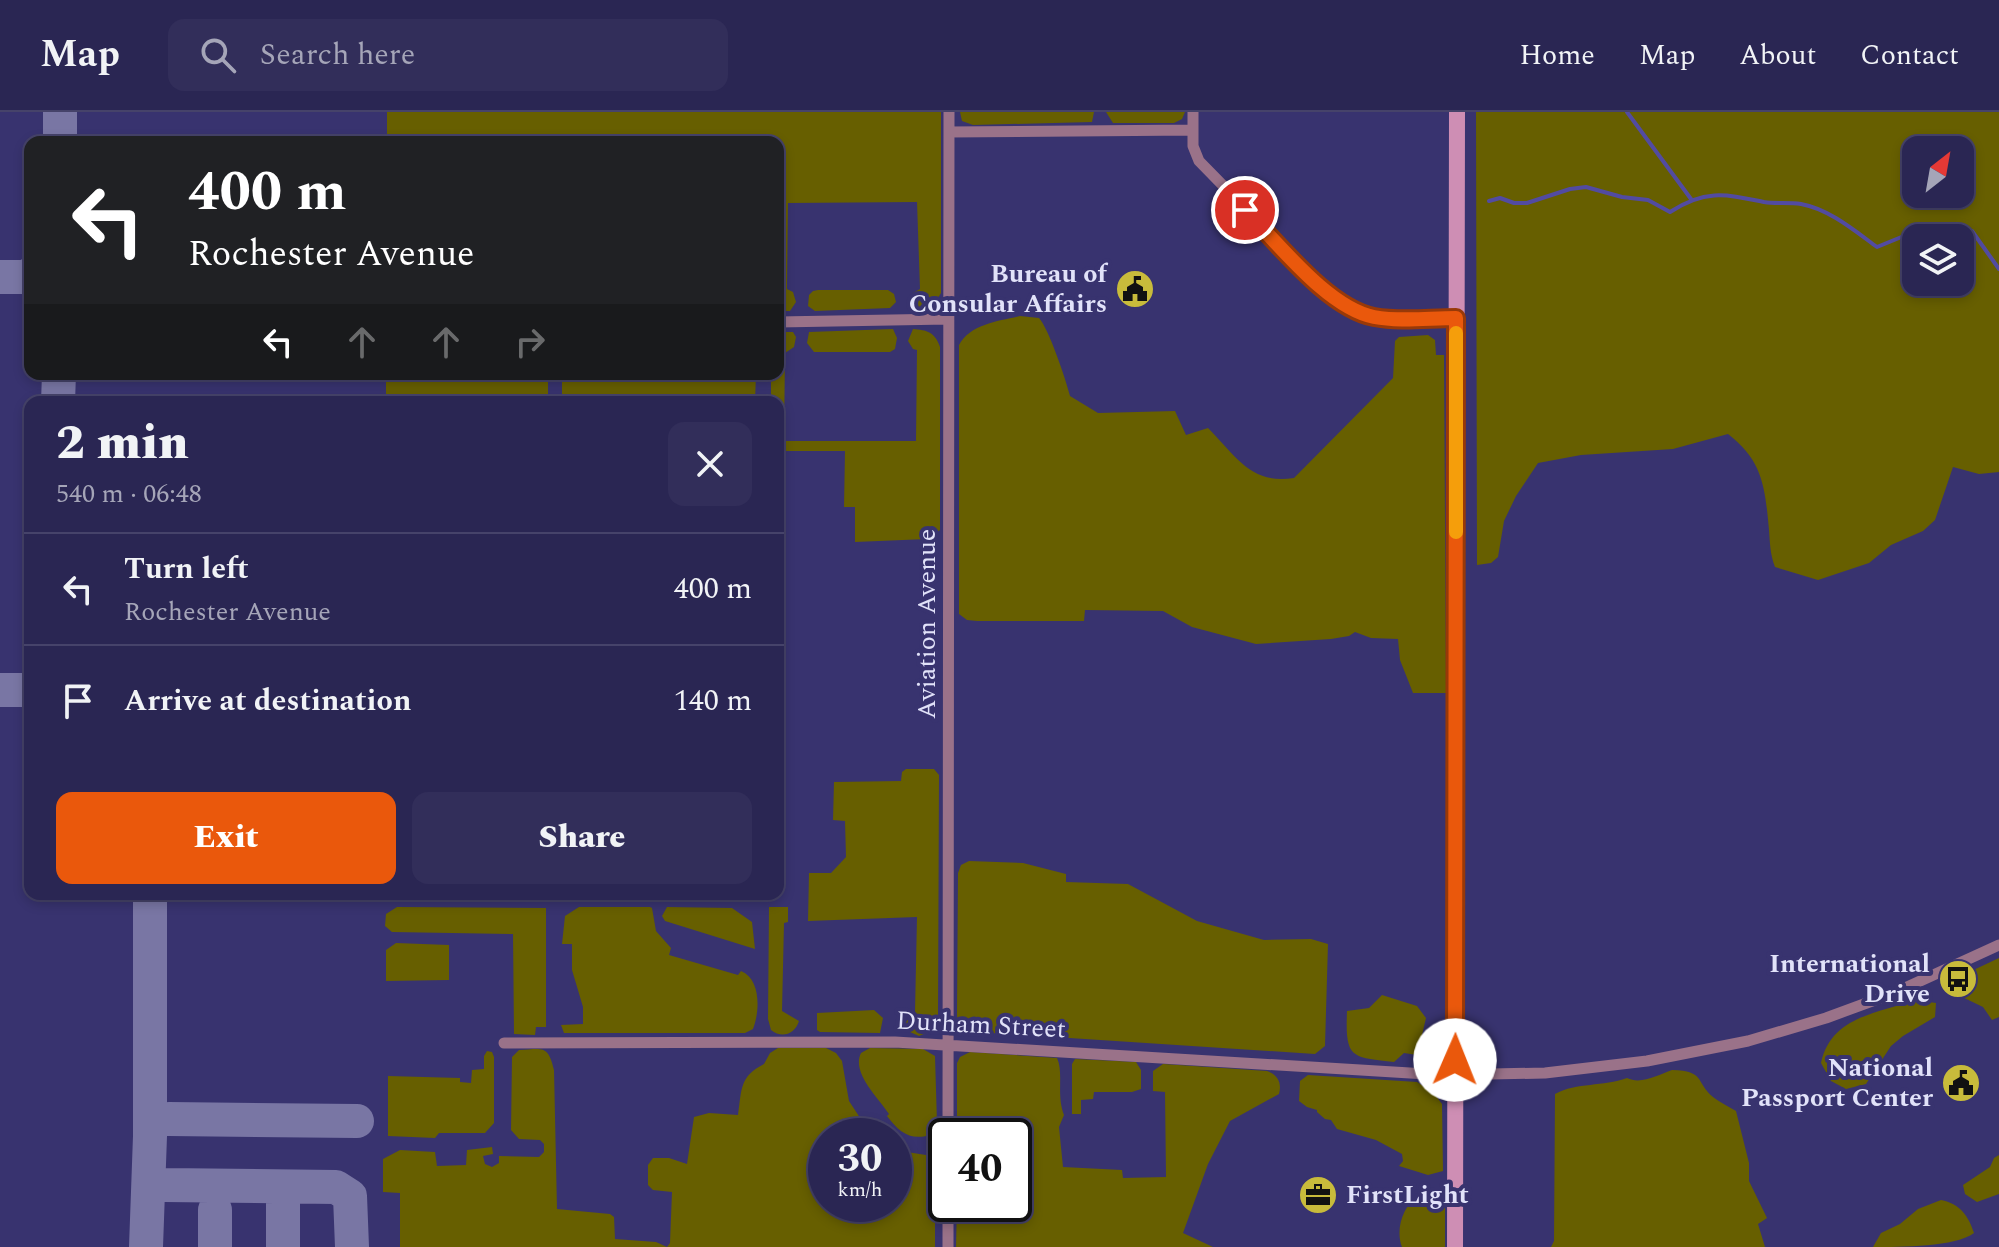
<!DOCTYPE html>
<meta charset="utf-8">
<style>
body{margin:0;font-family:Spectral,serif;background:#322e5a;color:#f1f3f6;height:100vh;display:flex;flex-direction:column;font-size:30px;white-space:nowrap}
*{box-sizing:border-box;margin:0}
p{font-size:26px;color:#a5a5b8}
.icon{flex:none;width:44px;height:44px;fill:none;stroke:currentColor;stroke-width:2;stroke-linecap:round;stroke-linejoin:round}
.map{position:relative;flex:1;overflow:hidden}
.panel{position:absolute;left:24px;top:284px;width:760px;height:504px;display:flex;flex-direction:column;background:#2a2653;border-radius:16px;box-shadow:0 4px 12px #0003,0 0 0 2px #46436a}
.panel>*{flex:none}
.guide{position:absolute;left:24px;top:24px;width:760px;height:244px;border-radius:16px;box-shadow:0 4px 12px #0003,0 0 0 2px #46436a;background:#202124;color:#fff;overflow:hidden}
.needle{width:52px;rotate:31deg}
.buttons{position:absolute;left:1902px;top:24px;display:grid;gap:16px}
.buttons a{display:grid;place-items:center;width:72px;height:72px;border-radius:16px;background:#2a2653;box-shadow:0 4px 12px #0003,0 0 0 2px #46436a;font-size:40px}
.speed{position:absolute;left:808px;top:1006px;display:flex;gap:16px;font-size:40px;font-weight:700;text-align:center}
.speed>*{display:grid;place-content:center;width:104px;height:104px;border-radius:50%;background:#2a2653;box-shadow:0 4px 12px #0003,0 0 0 2px #46436a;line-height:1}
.speed small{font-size:20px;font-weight:400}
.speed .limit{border:4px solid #111;border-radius:12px;background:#fff;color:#111}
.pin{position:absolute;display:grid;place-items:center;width:68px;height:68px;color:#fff;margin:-34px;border:4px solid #fff;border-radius:50%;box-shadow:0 2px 8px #0007}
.me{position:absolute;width:88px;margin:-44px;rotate:1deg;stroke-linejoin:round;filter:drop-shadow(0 0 6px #0008)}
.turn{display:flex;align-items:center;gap:28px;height:168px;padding:0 32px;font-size:36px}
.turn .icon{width:104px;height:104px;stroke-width:2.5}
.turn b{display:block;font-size:56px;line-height:68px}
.lanes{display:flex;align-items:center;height:76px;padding:0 32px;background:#0003;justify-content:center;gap:40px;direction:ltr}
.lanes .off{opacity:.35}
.round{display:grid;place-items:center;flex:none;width:84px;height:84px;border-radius:16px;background:#322e5a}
.overview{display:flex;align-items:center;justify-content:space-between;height:136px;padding:0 32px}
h1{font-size:48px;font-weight:800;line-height:60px}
.primary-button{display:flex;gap:16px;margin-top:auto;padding:16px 32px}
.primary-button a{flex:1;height:92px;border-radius:16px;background:#ea580c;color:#fff;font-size:32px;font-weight:800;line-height:92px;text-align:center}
.primary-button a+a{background:#322e5a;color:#f1f3f6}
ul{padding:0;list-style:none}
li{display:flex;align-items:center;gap:24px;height:112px;padding:0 32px;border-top:2px solid #46436a}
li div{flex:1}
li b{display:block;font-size:30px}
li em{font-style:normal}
header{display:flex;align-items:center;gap:48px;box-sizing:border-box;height:112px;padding:0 40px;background:#2a2653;border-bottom:2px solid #46436a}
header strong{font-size:38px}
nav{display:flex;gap:44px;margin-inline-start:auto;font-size:28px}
.search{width:560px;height:72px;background:#322e5a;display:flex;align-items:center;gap:20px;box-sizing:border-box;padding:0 28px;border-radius:16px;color:#a5a5b8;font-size:30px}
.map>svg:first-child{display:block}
.green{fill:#675f00;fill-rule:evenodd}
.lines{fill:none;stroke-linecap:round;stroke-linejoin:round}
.stream{stroke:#524ba1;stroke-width:4}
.taxiway{stroke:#7976a4;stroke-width:34}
.street{stroke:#9a7289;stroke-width:11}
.secondary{stroke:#ce8eb4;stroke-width:16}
.route-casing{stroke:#983908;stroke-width:20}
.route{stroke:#ea580c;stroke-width:14}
.slow{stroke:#f59e0b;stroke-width:14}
.labels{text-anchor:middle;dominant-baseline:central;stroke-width:8;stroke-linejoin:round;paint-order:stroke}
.poi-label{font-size:26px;font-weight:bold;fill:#e1e2f9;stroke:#38336f;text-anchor:end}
.street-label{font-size:26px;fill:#e1e2f9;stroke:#38336f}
</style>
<header>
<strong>Map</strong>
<div class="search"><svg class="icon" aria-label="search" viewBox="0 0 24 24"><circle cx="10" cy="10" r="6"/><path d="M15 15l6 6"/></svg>Search here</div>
<nav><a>Home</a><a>Map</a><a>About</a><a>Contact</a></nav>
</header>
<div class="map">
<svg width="1999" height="1135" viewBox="0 0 1999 1135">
<rect width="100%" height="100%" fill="#38336f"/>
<path class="green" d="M387,0H941V181C934,194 926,196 912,194L908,190L913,181L920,177L917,90L788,91L787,177L793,180L796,190L790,199H778V30H387Z
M960,0H1094L1092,10L973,13L962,9Z
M1106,0H1185L1182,7L1174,11H1113Z
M1476,0H1999V360L1979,362L1953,355L1935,408L1923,419L1891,433L1869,451L1818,468L1775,455C1770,442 1770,431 1769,418C1765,375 1763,349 1728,322L1673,337L1581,343L1538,351L1516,384L1504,409L1498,445L1491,451L1477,453ZM1916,38H1960V82H1916ZM1916,126H1960V170H1916Z
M818,178H888L894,182L896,190L890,196L815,199L808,194L809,183L813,179Z
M1020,204L1039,206C1049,217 1066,268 1070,284L1098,301L1175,299L1186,323L1208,316C1236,344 1251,373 1294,366L1393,266L1395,229L1399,225L1428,223L1435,228L1436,243H1444L1446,581H1413L1400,548L1398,527L1371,526L1355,520L1349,524L1331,527L1256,532L1192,515L1163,499L1085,498L1084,509H977L967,508L959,502V233C970,212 999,209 1020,204Z
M893,217L897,226L895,237L890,240H814L807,231L809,220Z
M913,217C927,218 935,220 940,235V418L927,427L855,430V395H844L845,339H778V290H771V262H778V220H793L796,225L794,235L785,241L784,329H916L917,238L913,237L908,229Z
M386,262H548V290H386Z
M562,262H756L755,290H562Z
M906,657H934L939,663L938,907L933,918L919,924L910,920L906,910L915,900L917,805L808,809L809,761H831L846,745L845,709L833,708L834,670L901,669L902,660Z
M969,749L1023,751L1066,762V770L1128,772L1197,809L1264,828L1311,827L1328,832L1325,934L1315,942L962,919L958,912L957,903L958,761L961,753Z
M397,795L546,796V915H536L535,923L514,922L513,822L392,820L385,814L386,802Z
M579,795H650L652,796L656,819L671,836L669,843L738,863L741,859C761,867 760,899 753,917L745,921H564L561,913L583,912V895L572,858V832H562L565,804Z
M667,795L732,796L752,810L755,837L665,809L662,804Z
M788,795V810L784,811L782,899L799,909C795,922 782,927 771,918L768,907L769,795Z
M396,831L449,833V868L386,869V838Z
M1999,846V905L1992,908L1983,895L1960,884L1956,872L1965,862Z
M1382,883L1417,894L1426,906L1422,923L1424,935L1417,943L1404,941L1394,950C1351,945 1345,947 1347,899L1369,896Z
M1915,888L1936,891L1935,905L1903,924L1891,934L1866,972L1846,977L1831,969L1821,951C1831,905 1875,902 1915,888Z
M874,898L883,906L880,921L820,920L817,918V901Z
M778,936H826L836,941L842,949L849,989L872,1024H826V1092H894V1038L926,1043L938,1054V1059H935V1135H400V1081L383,1080V1047L400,1038L435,1040L437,1054L466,1053L467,1038L492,1035L493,1042L483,1044L485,1052L492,1055L499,1051V1044L539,1045L544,1040V1032L540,1028L519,1027L511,1018L512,945L519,938C542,937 548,932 554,958L557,1097L610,1102L614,1105L615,1127L656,1130L667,1135L670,1131L672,1080L653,1078L648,1073V1053L653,1046H669L687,1052L694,1005L709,1001L738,1003C742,977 739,965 764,952L770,941Z
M870,936L923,937L935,944L937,1011L930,1023C910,1029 899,1020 887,1004L889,1002C879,986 851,961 861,941Z
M487,939L492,940L494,945V1011L485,1021H439L435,1026L388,1024V964L460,966V970L471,971L472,958L484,957V944Z
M970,940L1057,946C1064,961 1056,982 1064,1003L1059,1015L1063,1055L1122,1058L1123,1066L1166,1065L1165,980L1153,979V959L1163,952L1267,959C1278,963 1282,971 1279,982L1230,1009L1208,1052L1183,1121L1213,1135H956L957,1092H1014V1024H957V951L960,945Z
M1075,947L1136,950L1141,958V977L1132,980H1094L1093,987L1081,988V1002H1072V952Z
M1672,958C1706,959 1695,970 1713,985C1719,990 1728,994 1736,999L1749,1051V1069L1767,1106L1758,1112L1765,1135H1551L1554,1129L1555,982C1577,970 1603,975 1627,966C1641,973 1658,963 1672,958Z
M1308,963L1417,970L1433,980L1442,992L1443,1059L1428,1063L1399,1054L1403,1049L1402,1042L1376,1028L1337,1017L1331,1008L1325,1007L1317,1000V998L1307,995L1299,989L1300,969Z
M1999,1043V1082L1977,1090L1965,1082L1963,1073L1990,1055L1994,1046Z
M1420,1082L1445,1086V1135H1402C1395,1117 1403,1093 1420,1082Z
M1941,1088C1960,1092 1968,1103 1974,1121C1956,1135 1901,1135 1873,1135L1881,1121L1900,1112L1918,1097Z"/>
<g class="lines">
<path class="stream" d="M1627,0L1691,87
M1489,89L1500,86L1514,91H1527L1570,77L1586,75L1622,85L1648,88L1670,100C1705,77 1725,82 1764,90C1776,92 1789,90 1801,92C1829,97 1855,119 1877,135L1921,117L1972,119L1999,157"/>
<path class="taxiway" d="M60,30V0
M0,165H26L30,162
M58,290L59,262
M0,578H30
M169,1007L357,1009
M165,1073L336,1075L350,1084L352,1135
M146,1135L150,1024V782
M215,1135V1098
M283,1135V1092"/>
<path class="street" d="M1193,0V34L1199,49L1334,187C1370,213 1413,206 1456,206
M949,20L1193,18
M778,210L948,207
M504,931L895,930L1443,963L1545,961L1647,949L1748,929L1826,906L1894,881L1999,833
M948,1024L949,0
M948,1135V1092"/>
<path class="secondary" d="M1455,1135L1457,0"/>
</g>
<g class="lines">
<g class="route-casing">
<path id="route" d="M1245,98C1279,132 1328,196 1374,205C1400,210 1429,206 1456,206L1455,948"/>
</g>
<use href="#route" class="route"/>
<path class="slow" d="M1456,221V420"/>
</g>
<defs>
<g id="civic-disc" transform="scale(2)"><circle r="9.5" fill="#c8bb3b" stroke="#38336f"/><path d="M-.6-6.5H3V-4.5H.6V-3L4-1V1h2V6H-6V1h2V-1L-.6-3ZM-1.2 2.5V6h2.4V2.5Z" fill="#111"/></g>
<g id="bus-disc" transform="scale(2)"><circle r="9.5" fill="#c8bb3b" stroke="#38336f"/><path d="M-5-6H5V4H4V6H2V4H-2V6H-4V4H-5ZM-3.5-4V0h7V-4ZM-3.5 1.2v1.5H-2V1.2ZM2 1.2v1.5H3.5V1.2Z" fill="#111"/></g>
<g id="office-disc" transform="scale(2)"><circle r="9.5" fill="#c8bb3b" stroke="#38336f"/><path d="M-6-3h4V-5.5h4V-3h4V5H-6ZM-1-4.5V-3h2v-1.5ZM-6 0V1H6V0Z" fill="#111"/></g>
</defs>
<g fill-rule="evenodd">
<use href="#civic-disc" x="1135" y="177"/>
<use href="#bus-disc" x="1958" y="867"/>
<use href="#civic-disc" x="1961" y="971"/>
<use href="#office-disc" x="1318" y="1083"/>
</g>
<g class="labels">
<g class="poi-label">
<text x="1107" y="162">Bureau of<tspan x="1107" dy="30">Consular Affairs</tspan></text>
<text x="1930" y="852">International<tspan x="1930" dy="30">Drive</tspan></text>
<text x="1933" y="956">National<tspan x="1933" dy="30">Passport Center</tspan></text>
<text x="1346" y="1083" text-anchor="start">FirstLight</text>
</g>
<g class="street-label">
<text transform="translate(927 512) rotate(-90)">Aviation Avenue</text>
<text transform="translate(981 913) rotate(3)">Durham Street</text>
</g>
</g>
</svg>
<div class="buttons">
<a><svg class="needle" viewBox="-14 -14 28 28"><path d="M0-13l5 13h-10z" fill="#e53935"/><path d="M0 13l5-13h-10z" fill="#a5a5b8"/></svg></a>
<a><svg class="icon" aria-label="layers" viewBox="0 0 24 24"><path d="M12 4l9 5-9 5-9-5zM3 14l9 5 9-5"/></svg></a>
</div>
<div class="speed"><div>30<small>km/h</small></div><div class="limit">40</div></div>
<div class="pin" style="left:1245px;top:98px;background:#d93025"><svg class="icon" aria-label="arrive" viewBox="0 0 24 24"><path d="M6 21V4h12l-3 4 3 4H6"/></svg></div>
<svg class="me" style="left:1455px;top:948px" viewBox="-20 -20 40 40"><circle r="19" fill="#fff"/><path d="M0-13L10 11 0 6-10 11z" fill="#ea580c"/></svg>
<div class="guide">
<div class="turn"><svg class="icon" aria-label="left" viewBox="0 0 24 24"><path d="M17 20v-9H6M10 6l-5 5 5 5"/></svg><div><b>400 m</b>Rochester Avenue</div></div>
<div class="lanes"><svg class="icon" aria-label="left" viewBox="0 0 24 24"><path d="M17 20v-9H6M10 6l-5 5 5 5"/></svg><svg class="icon off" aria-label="ahead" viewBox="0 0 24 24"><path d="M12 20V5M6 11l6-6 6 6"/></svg><svg class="icon off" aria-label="ahead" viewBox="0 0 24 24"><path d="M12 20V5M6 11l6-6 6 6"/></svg><svg class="icon off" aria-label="right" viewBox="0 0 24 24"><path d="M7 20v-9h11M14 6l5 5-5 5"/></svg></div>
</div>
<section class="panel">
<div class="overview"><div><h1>2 min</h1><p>540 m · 06:48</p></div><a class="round"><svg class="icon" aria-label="close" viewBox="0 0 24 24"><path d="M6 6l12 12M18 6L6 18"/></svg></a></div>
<ul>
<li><svg class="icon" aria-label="left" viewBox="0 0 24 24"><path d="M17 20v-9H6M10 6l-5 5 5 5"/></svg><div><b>Turn left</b><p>Rochester Avenue</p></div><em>400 m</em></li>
<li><svg class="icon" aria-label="arrive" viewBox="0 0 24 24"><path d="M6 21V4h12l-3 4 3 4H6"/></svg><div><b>Arrive at destination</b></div><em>140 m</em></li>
</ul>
<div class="primary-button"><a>Exit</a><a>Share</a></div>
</section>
</div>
